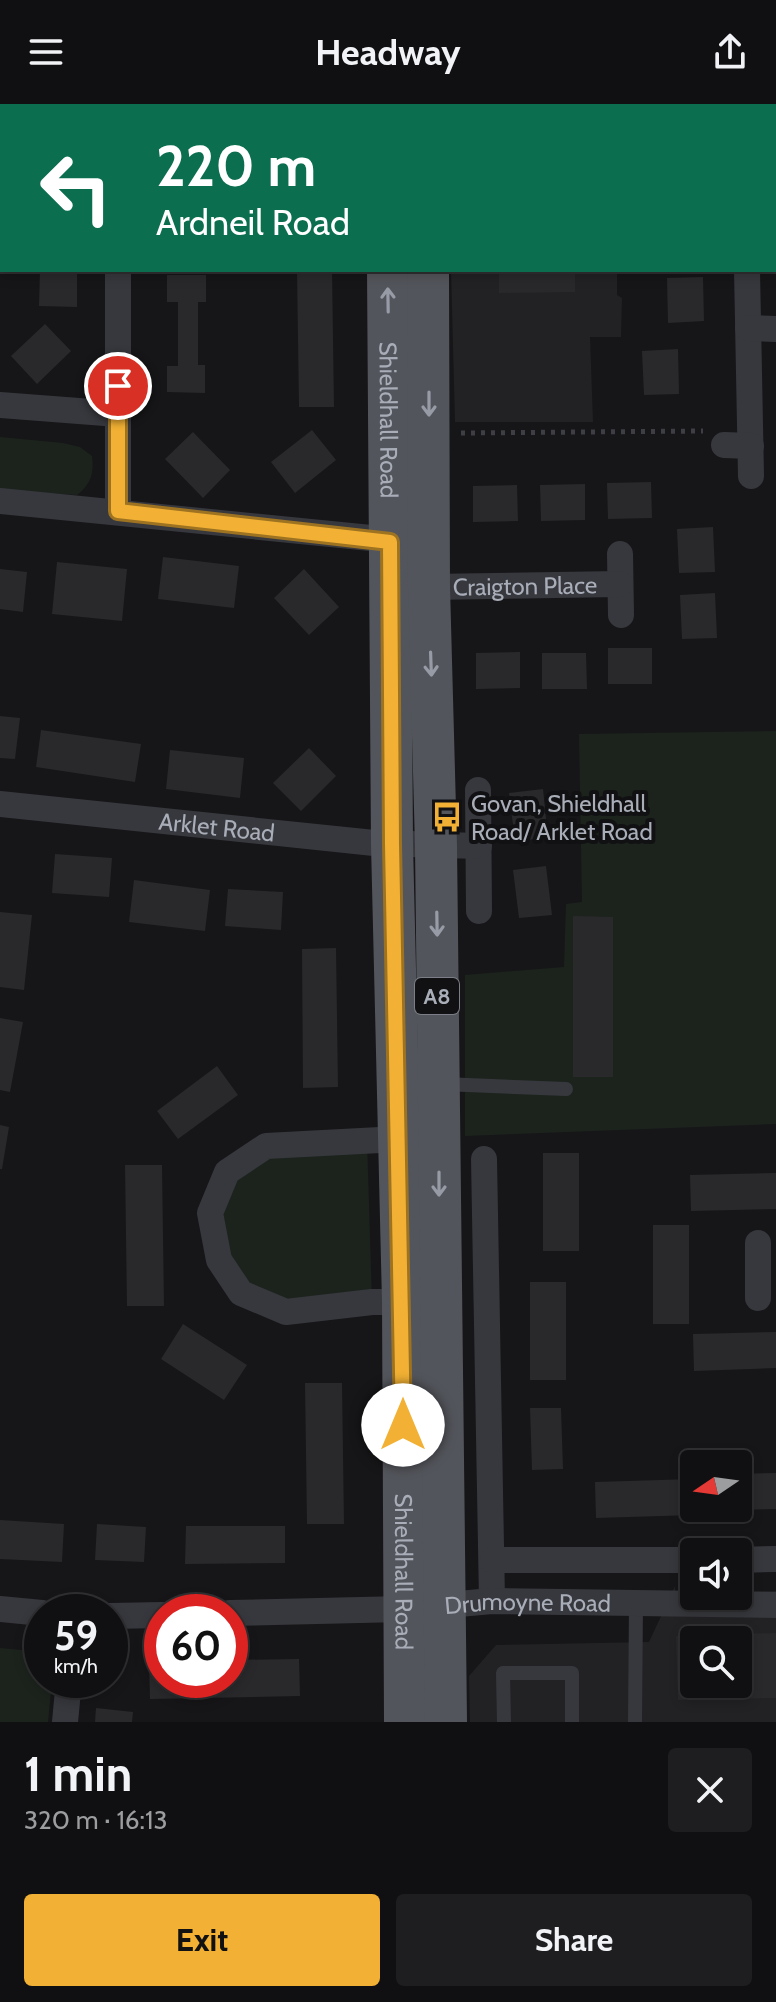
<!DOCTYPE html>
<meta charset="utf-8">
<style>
body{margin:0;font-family:Cabin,sans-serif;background:#1e1e20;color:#f1f3f6;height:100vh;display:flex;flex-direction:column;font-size:30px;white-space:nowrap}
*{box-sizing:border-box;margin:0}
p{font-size:26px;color:#9c9d9f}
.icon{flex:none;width:44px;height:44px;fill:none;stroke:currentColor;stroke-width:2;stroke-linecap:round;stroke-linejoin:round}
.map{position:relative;height:1618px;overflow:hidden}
.panel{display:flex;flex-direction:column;background:#101012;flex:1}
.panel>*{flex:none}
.banner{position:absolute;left:0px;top:0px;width:776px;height:168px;box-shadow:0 4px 12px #0003,0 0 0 2px #303032;background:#0b6e4f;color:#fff;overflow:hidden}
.needle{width:52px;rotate:257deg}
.controls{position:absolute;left:680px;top:1346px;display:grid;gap:16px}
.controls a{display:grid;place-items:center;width:72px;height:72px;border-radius:8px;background:#101012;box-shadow:0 4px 12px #0003,0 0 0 2px #303032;font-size:40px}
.speed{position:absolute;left:24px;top:1490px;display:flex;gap:16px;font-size:40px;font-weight:700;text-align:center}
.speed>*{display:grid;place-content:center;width:104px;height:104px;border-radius:50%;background:#101012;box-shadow:0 4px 12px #0003,0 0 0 2px #303032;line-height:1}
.speed small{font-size:20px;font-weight:400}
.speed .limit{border:12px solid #d22;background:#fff;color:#111}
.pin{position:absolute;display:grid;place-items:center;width:68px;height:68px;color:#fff;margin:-34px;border:4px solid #fff;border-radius:50%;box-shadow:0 2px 8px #0007}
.me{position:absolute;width:88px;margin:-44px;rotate:0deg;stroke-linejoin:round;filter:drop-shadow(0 0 6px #0008)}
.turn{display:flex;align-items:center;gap:28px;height:168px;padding:0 24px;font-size:36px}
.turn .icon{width:104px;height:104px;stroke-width:2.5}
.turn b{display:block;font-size:56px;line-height:68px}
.round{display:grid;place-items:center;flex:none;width:84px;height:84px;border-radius:8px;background:#1e1e20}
.head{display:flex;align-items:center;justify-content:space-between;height:136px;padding:0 24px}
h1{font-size:48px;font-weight:700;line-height:60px}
.button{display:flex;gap:16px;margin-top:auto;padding:16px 24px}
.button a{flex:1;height:92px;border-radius:8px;background:#f2b134;color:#111;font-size:32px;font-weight:700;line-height:92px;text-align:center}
.button a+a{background:#1e1e20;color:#f1f3f6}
header{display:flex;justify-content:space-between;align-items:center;height:104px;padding:0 24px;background:#101012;font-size:36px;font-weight:700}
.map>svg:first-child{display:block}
.built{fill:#222225;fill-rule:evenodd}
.green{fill:#1c231d}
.building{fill:#29292c;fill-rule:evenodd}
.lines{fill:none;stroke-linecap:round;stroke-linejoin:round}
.path{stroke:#3d3f44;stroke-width:5;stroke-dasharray:4 6;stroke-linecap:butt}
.lane{stroke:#37383d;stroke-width:14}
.street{stroke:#37383d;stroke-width:26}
.primary{stroke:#53555c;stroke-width:42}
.oneway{stroke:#979ba6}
.route-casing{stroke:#9d7322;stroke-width:20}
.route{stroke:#f2b134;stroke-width:14}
.labels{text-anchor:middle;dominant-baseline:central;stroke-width:8;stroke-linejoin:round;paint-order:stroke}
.shield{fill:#111113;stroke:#7b7e86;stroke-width:2}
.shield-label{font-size:22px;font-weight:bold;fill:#a8adb8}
.street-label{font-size:24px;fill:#a8adb8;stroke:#111113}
.poi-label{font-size:24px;fill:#a8adb8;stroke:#111113;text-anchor:start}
</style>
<header><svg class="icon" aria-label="menu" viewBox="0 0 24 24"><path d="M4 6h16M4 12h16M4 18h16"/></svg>Headway<svg class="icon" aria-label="share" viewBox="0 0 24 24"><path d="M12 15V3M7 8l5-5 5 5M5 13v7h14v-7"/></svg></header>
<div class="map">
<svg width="776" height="1618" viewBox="0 0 776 1618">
<rect width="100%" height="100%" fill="#161618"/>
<path class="built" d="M451,166H617V191L622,194L621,233H590L593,318H455Z
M675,1482V1489L776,1487V1618H470L469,1572L496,1541L649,1538ZM694,1536H738V1580H694Z"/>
<path class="green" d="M0,333L63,339L80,343L92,352C94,370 91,380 77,391L0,386Z
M776,627V1020L465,1032V871L564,863L566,800L582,798L579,630Z
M367,1036L372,1198L286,1208L219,1156L227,1068L266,1042Z
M0,1544L42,1548V1576H52L48,1618H0Z"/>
<path class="building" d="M40,166H77V203L39,202Z
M297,166H332L334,303H299Z
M499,166H575V188L499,189Z
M167,171H206V198H198V261H205V289L167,288V262H178V198H167Z
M703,173L704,217L668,219L667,174Z
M45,220L71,247L37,280L11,252Z
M678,245L679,290L644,291L642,247Z
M312,326L336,356L295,389L271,358Z
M193,328L230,366L203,394L165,355Z
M651,378L652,414L608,415L607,379Z
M585,380V416L541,417L540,381Z
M517,381L518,417L473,418V382Z
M713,423L715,468L679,469L677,425Z
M163,453L239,462L234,504L158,495Z
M57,458L127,465L122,517L52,510Z
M0,465L27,468L23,508L0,505Z
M304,465L339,503L309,531L274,494Z
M715,489L717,534L682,535L680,491Z
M608,544H652V580H608Z
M520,548V584L476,585V549Z
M542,549H586L587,585H542Z
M0,612L20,614L15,655L0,654Z
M41,626L141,640L135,678L36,663Z
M309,644L336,672L301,707L273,679Z
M170,646L244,654L240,694L166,685Z
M543,685L548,734L515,737L509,689Z
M55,750L112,754L109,793L52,789Z
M546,762L552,811L519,814L513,766Z
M134,776L210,786L205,827L129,818Z
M228,785L283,788L281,826L225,822Z
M0,808L32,811L24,886L0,883Z
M573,812L613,813V973H573Z
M336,844L338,983L303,984L302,845Z
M0,914L23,918L10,988L0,986Z
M217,962L238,991L178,1035L157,1007Z
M0,1021L9,1023L2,1065H0Z
M543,1049H579V1147H543Z
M125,1061H162L164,1202H127Z
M776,1069V1105L691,1107L690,1071Z
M653,1121H689V1220H653Z
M530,1178H566V1276H530Z
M183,1220L247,1261L224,1296L161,1255Z
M776,1228V1264L694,1267L693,1230Z
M305,1279H342L344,1420H307Z
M530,1304H561L563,1365L532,1366Z
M776,1369V1405L738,1406V1370Z
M693,1375L694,1411L596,1414L595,1378Z
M0,1416L64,1420L62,1458L0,1455Z
M97,1420L146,1423L144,1458L95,1456Z
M186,1422H285V1459L185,1460Z
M776,1529V1594L678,1596L676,1532ZM694,1536H738V1580H694Z
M299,1555L300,1592L150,1595L149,1558L162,1557V1576H230V1556Z
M96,1604L133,1608L132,1618H95Z"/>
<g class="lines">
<path class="path" d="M461,329L703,327"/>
<path class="lane" d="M443,980L566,985
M504,1618L503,1569H572V1618
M635,1618L636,1499"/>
<g class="street">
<path d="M119,2V0"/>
<path d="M751,2L752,0"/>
<path d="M0,26H2"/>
<path d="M747,166L751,372"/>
<path d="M748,224L776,225"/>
<path d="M0,301L118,310"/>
<path d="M724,341L751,342"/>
<path d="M0,397L401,437"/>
<path d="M118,407V166"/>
<path d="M620,450L621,511"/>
<path id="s1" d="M429,483L620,480"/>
<path d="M478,686L479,807"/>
<path id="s2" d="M0,700L374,739L479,742"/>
<path d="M399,1035L266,1042L227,1068L210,1109L219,1156L241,1189L286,1208L372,1198H403"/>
<path d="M484,1055L492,1497"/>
<path d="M758,1139V1194"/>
<path d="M493,1456H694"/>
<path d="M738,1456L776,1455"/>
<path d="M0,1505L42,1509"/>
<path id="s3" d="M230,1509L403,1505L492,1497L776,1501"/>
<path d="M110,1512L162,1511"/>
<path d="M65,1618L69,1576"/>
</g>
<g class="primary">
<path d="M385,0V2"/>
<path d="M425,0V2"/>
<path id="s4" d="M388,166L392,740L403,1198L405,1618"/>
<path d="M428,166L429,483L436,742L446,1618"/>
</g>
</g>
<defs><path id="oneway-shaft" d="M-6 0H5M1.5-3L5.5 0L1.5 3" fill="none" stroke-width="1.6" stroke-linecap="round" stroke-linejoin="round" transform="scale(2)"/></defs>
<g class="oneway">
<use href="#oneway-shaft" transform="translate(388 196) rotate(-91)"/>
<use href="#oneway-shaft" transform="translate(429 300) rotate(90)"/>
<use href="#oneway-shaft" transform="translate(431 560) rotate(88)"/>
<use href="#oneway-shaft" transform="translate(437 820) rotate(89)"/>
<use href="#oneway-shaft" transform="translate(439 1080) rotate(90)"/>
</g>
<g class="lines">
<g class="route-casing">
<path id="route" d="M118,282V407L390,438L392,740L403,1321"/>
</g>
<use href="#route" class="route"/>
</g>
<defs>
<g id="bus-bare" transform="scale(2.4)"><path d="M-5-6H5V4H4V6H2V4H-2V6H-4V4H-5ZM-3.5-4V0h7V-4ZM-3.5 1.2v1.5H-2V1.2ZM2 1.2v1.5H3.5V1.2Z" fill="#f2b134" stroke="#111113" stroke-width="2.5" paint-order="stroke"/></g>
</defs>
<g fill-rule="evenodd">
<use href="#bus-bare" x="447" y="713"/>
</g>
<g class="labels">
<rect class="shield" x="415" y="874" width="44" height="36" rx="6"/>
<g class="shield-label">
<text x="437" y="892">A8</text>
</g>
<g class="street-label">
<text stroke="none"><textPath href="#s4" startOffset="150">Shieldhall Road</textPath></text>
<text stroke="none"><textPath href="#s1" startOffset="96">Craigton Place</textPath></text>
<text stroke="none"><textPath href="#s2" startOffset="218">Arklet Road</textPath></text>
<text stroke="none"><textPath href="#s4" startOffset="1302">Shieldhall Road</textPath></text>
<text stroke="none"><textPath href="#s3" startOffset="298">Drumoyne Road</textPath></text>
</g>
<g class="poi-label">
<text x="471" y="699">Govan, Shieldhall<tspan x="471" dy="28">Road/ Arklet Road</tspan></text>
</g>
</g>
</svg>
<div class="controls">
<a><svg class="needle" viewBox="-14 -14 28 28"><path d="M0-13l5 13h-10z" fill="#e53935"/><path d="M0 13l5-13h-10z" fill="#9c9d9f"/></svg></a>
<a><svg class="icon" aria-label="sound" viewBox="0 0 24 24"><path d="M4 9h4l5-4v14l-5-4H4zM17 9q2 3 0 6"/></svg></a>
<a><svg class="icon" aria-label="search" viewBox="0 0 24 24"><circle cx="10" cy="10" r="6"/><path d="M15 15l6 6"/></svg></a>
</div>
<div class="speed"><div>59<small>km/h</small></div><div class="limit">60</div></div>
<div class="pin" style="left:118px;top:282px;background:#d93025"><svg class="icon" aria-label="arrive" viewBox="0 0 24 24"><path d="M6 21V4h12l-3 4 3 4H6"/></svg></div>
<svg class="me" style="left:403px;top:1321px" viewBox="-20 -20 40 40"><circle r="19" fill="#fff"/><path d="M0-13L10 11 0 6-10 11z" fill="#f2b134"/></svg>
<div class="banner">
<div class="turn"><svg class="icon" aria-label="left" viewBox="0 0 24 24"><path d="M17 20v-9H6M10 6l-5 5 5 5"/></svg><div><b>220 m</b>Ardneil Road</div></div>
</div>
</div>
<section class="panel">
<div class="head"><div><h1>1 min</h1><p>320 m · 16:13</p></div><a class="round"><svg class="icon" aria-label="close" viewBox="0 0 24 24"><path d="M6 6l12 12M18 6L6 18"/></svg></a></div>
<div class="button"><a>Exit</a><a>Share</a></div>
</section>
